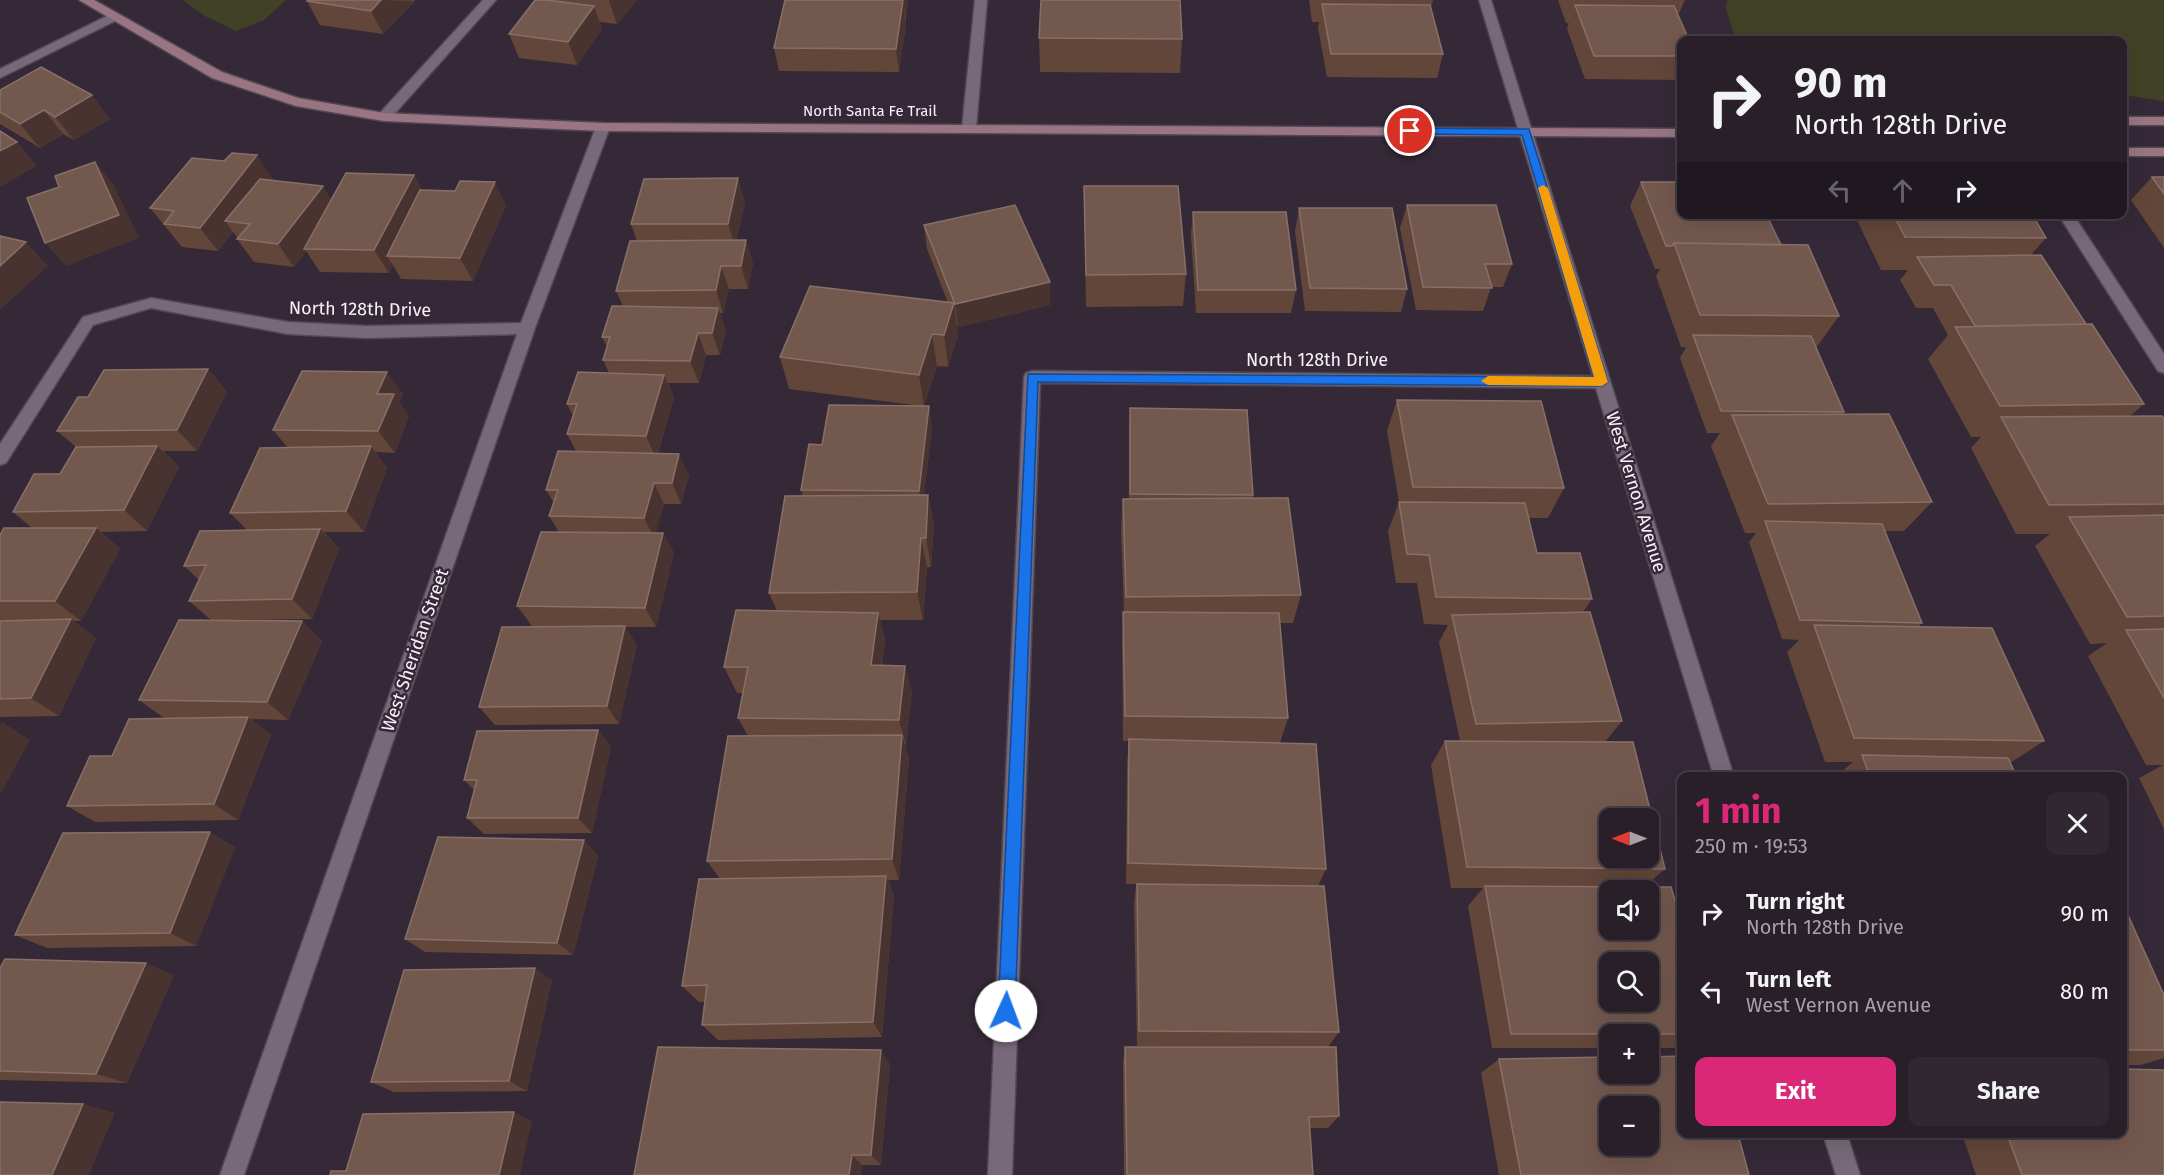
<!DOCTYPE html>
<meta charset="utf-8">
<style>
body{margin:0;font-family:"Fira Sans",sans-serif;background:#302731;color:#f1f3f6;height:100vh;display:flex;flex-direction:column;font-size:22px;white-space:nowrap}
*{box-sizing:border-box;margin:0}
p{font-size:20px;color:#a5a2a8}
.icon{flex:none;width:33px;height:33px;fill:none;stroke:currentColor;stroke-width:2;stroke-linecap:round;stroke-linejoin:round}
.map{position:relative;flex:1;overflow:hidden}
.panel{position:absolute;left:1677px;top:772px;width:450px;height:366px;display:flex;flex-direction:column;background:#281f29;border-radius:12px;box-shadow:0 6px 24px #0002,0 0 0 2px #443d46}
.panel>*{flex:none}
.banner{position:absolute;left:1677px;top:36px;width:450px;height:183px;border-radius:12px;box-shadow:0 6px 24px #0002,0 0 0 2px #443d46;background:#281f29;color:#f1f3f6;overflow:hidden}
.needle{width:39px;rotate:270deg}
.controls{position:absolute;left:1599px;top:808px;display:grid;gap:12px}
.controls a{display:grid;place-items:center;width:60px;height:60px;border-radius:12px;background:#281f29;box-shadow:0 6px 24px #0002,0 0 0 2px #443d46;font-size:30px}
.pin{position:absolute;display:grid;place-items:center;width:51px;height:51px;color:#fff;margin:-26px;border:3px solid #fff;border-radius:50%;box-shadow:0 2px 6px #0007}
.me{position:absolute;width:66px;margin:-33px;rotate:2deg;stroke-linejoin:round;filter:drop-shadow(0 0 4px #0008)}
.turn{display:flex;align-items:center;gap:21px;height:126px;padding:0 18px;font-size:27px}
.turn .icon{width:78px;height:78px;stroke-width:2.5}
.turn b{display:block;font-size:42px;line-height:51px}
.lanes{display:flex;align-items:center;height:57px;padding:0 18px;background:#0003;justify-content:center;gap:30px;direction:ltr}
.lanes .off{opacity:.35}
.round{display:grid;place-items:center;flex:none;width:63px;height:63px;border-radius:12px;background:#302731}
.overview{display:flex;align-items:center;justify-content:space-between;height:102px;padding:0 18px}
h1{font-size:36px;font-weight:700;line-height:45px;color:#db2777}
.action{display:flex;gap:12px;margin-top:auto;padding:12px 18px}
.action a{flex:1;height:69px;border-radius:12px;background:#db2777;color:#fff;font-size:24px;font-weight:700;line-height:69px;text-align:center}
.action a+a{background:#302731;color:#f1f3f6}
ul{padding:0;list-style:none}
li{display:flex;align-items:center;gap:18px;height:78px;padding:0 18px}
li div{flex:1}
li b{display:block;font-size:22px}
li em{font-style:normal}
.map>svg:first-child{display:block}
.green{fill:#414225}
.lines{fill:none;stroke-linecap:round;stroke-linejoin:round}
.street-casing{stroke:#524753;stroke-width:3}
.secondary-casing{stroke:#524753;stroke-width:3}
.street{fill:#776979;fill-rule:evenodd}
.secondary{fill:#997583;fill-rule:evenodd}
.wall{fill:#624639}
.shaded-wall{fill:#493330}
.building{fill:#73584e;stroke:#887069;stroke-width:1.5;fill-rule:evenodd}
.route{fill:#1a73e8;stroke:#114b97;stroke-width:1.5}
.slow{fill:#f59e0b}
.labels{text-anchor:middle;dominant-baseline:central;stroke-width:5;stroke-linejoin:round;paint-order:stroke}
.far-street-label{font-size:15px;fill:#f9f0fa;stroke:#352937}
.street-label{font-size:18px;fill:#f9f0fa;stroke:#352937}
</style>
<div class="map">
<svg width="2164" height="1175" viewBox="0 0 2164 1175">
<rect width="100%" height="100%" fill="#352937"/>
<path class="green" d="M183,0H286L264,20L236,31L203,15Z
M1728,0H2164V101L2123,95L2122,40H1736L1725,6Z"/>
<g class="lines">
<g class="street-casing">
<path id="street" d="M483,0H496L389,120H379L377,117L379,114Z
M975,0H987L976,128L969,132L962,128Z
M1479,0H1491L1734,777H1714L1596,388L1040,383L1012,1175H988L1024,377L1026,373L1032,371L1593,376Z
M113,13L119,17L117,20L0,78V69Z
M603,123L610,127L535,328L244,1175H220L517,334L367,338L288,334L151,308L93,325L6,463L0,465V444L83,317L151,298L288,322L367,326L521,323L596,127Z
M2058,214H2073L2164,354V373L2158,371Z
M1823,1134H1847L1860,1175H1836Z"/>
</g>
<g class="secondary-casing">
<path id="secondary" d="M79,0H94L222,72L298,98L384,113L603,123L1682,129V137L603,131L384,121L296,106L212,78Z
M2122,117H2164V125H2122Z
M2122,148H2164V156H2122Z"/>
</g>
<use href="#street" class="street"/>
<use href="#secondary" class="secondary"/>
</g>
<path class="wall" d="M308,0H414L415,1L383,34L320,25L307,1Z
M535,0H637L617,24L600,22L602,29L577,65L519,58L509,34Z
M908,0L906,17V24L899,72L779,71L774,48Z
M1309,0H1433L1431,8L1443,54L1437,78L1327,77L1318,28L1319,22H1312Z
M1558,0H1685L1678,15L1682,40V80L1585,79L1567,29L1569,23H1566Z
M1039,38L1182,39L1180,73L1040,72Z
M0,90L110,119L74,140L63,134L40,148L0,124Z
M414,175L422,190L506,205L473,281L401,279L393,265L389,273L320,272L306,251L294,267L254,262L237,239L238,238L233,232L218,251L182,247L150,208L273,179L272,180L331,200Z
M2152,177H2164V248L2131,200Z
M1641,182L1781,245L1839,316L1816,348L1844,412L1843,414L1932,502L1904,531H1885L1922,623L1918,627L2044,741L2010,763L2017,777H1835L1853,762H1825L1787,652L1799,640L1782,639L1749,542L1756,533H1745L1711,446L1720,433H1707L1680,358L1686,347H1681L1656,276L1660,269H1655L1630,206Z
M1084,186L1186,274L1183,306L1086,307Z
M745,202L736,240L753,263L748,289H729L723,313H720L726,330L720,355H706L699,383H668L674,397L658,453L689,475L681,504H664L656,533H663L674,553L656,627H625L637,645L619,724L495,725L479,707L585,626H532L517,606L559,532L549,516L554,503L546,490L576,451L567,434L573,416L567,404L609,373L603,360L607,347L602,337L623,306L616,291L637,241L631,224Z
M1407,205L1512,264L1503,287H1491L1483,311L1416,310L1400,228Z
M1299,208L1407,289L1401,312L1305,311L1295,231Z
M1193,212L1296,290L1291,313H1196L1191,235Z
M1854,214H2032L2046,238L2031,255L2086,324L2144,404L2130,416L2164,419V829L2139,778L2163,765H2146L2088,656L2107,643L2090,644L2035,546L2050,534H2016L1971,448L1981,437H1971L1928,359L1948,335L1933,308H1916L1900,280L1908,270H1881Z
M924,225L1050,305L958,327L956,324L958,336L948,367L937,366L924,406H929L932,428L924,495H928L934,524L931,567H927L923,620H880L885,640L882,666L912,692L906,745H905L909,759L899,880H888L894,896L882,1037L718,1040L702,1025L705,1002H699L682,986L720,879L707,861L748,736L738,718L743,693H737L724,667L777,611L769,593L803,496L801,490L822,445L921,406L789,389L780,357L948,303L927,249Z
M208,369L227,392L197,451H163L179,467L147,531L101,532L120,549L81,621H73L96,638L59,716L0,717V621L19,620H0V535L32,528L13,512L60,474L76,447L57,431L88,397Z
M403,394L399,402L409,416L395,453L375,452L387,468L364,532H324L339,549L312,619L230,620L302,621L322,641L288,720L251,719L271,735L238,820L95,822L67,806L112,756L197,718H164L139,700L211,620L189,601L199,580L184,566L247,530L230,513L288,448L273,430Z
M1397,400L1564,488L1548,518H1529L1537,553L1592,599L1583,612L1622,721L1605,742L1665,869L1644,887L1682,925V1048H1648V1035H1610V1048H1492L1468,906L1483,888H1451L1431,765L1445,741H1460L1439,642L1448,625L1424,624L1417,583H1396L1388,531L1399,502L1387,431Z
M1130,408L1253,495V498L1301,595L1293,623H1280L1288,718L1280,743L1326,869L1318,886L1339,1032L1328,1047L1137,1046L1134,904L1136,884H1126L1127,763L1129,741H1123L1122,639L1124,612L1121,529L1123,499H1129V430Z
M598,730L611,747L592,833L484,834L467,818L474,790L464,780Z
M235,847L196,946L47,948L15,935Z
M598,855L573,955L425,952L405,939Z
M2122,904L2164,995V1058L2141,1065H2122Z
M0,968L174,975L127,1083L0,1080Z
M552,980L527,1091L394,1092L371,1082Z
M1125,1047L1339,1116L1328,1128H1310L1313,1175H1124L1123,1061Z
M1499,1059L1749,1175H1499L1481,1073Z
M890,1064L881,1165H862L634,1175Z
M1962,1134H2122L2164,1175H1976Z"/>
<path class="shaded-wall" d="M381,0L415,1L383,34L371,11Z
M610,0H637L617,24L609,1Z
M903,0H908L906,17Z
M903,0L906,24L899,72L896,49Z
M594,6L602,29L577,65L568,42Z
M92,95L110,119L74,140L55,117Z
M44,110L63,134L40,148L20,124Z
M17,142L37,166L0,187V151Z
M257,155L273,179L240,223L225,221L233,232L218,251L200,228Z
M95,162L114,185L139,238L66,266L45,243Z
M414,175L427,199L387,256L393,265L389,273L374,250Z
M738,178L745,202L735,247L728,224Z
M495,182L506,205L473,281L460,258Z
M323,186L338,210L304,249L306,251L294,267L278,244Z
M746,240L753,263L748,289L741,266Z
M26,242L48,266L0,310V266Z
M721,266L729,289L723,313L716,290Z
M1050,282V305L958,327L955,304Z
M954,303L958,336L948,367L944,335Z
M718,308L726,330L720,355L712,333Z
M698,333L706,355L699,383L690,361Z
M932,334L937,366L924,406L919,375Z
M208,369L227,392L197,451L177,430Z
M387,372L403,394L399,402L409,416L395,453L378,431L377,394Z
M664,375L674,397L656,458L646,436Z
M929,406L932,428L922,512L919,491Z
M157,446L179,467L147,531L124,510Z
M371,446L387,468L364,532L346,511Z
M679,454L689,475L681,504L672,483Z
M654,483L664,504L655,539L644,518Z
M928,495L934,524L931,567L926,538Z
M96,528L120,549L81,621L55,601Z
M320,529L339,549L312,619L292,599Z
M663,533L674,553L656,627L645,608Z
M921,538L927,567L923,620L917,592Z
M878,613L885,640L879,691L871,665Z
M71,619L96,638L59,716L31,698Z
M302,621L322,641L288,720L267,702Z
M625,626L637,645L619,724L607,706Z
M905,666L912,692L906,745L899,720Z
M248,717L271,735L238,820L214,804Z
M2,722L30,740L0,795V725Z
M598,730L611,747L592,833L578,818Z
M902,735L909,759L899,880L892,859Z
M210,832L235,847L196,946L170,933Z
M584,840L598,855L573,955L557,943Z
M886,876L894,896L882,1037L873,1022Z
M146,963L174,975L127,1083L96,1074Z
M535,968L552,980L527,1091L509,1081Z
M881,1050L890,1064L881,1165L871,1155Z
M83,1104L115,1113L89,1175H52Z
M514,1112L532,1121L520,1175H499Z
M852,1155L862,1165L861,1175H849Z"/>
<path class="building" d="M308,0H381L371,11L307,1Z
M535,0H547L594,6L568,42L509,34Z
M785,0H903L896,49L774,48Z
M1041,0H1180L1182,39L1039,38Z
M1322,4L1430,5L1443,54H1331Z
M1575,5L1674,6L1689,40H1682V56H1594Z
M41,67L92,95L55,117L44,110L20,124L0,112V90Z
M0,131L17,142L0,151Z
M232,153L257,155L200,228L164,224L174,211L150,208L192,158L224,161Z
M95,162L119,215L45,243L27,198L59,187L55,176Z
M346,173L414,175L374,250L304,249Z
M2152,177H2164V194Z
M738,178L728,224H631L644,179Z
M260,179L323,186L278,244L237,239L250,224L225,221Z
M460,181L495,182L460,258L387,256L420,190L455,191Z
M1641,182H1682V214H1766L1781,245L1674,243L1672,246H1666Z
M1084,186H1178L1186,274L1086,275Z
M1015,205L1050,282L955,304L924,225Z
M1407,205H1496L1512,264H1485L1492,288L1423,287Z
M1299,208H1392L1407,289L1310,288Z
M1193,212H1286L1296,290H1198Z
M1893,214H2032L2046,238L1905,237Z
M0,236L26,242L0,266Z
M746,240L741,266H721L716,290L616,291L630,241Z
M1674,243L1808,245L1839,316L1700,315Z
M2041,255L2086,324L1975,326L1951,285H1934L1917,257Z
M810,286L954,303L944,335L932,334L919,375L780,357Z
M612,306L718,308L712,333H698L690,361L603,360L610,337H602Z
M2092,324L2144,404L2000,406L1955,327Z
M1693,335L1811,336L1844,412L1721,411Z
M208,369L177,430L57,431L78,397H88L104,370Z
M302,371L387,372L377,394H394L378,431L273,430Z
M578,372L664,375L646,436L567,434L577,404H567Z
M1397,400L1541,401L1564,488L1413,487Z
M829,405L929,406L919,491L801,490L809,444L822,445Z
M1130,408L1247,410L1253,495L1130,494Z
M1889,414L1932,502L1768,504L1732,415Z
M2162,416L2164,419V504L2049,505L2001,417Z
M157,446L124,510L13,512L34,474H60L76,447Z
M371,446L346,511L230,513L260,448Z
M558,451L679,454L672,483H654L644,518L549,516L558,490H546Z
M928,495L926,538H921L917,592L769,593L785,496Z
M1288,498L1301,595L1126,597L1123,499Z
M1399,502L1525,503L1537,553H1580L1592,599L1436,597L1429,555L1407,554Z
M2164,515V616L2127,617L2069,517Z
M1765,521L1882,524L1922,623L1800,620Z
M4,528H96L55,601H0V535Z
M320,529L292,599L189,601L206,565L184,566L200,531Z
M541,532L663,533L645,608L517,606Z
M736,610L878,613L871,665L905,666L899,720L738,718L748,667H724Z
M1123,612L1279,613L1288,718L1125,716Z
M1590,612L1622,721L1476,724L1452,615Z
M71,619L31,698L0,699V621Z
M179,620L302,621L267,702L139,700Z
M1814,625L1992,628L2044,741L1854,738Z
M625,626L607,706L479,707L502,627Z
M2164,629V698L2126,630Z
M248,717L214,804L67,806L90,756H112L129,719Z
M598,730L578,818H467L477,780H464L477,731Z
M902,735L892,859L707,861L728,736Z
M1129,739L1316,744L1326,869L1128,863Z
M1445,741L1633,742L1665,869L1467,867ZM1610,819H1648V858H1610Z
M1862,755L2008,758L2017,777H1870Z
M210,832L170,933L15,935L63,833Z
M438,837L584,840L557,943L405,939Z
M886,876L873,1022L702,1025L707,985L682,986L699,879Z
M1137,884L1324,886L1339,1032L1139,1031Z
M1485,886L1671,887L1682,925V1034H1511ZM1610,891H1648V930H1610ZM1610,963H1648V1002H1610Z
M2123,904L2164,995V1050H2122Z
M5,959L146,963L96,1074L0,1071V968Z
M535,968L509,1081L371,1082L404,970Z
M658,1047L881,1050L871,1155H852L849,1175H634Z
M1125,1047H1336L1339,1116L1309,1117L1313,1175H1127Z
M1682,1056V1134H1738L1749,1175H1521L1499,1059L1610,1057V1074H1648V1057ZM1610,1107H1648V1146H1610Z
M2122,1069L2164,1070V1175H2022L2007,1134H2122Z
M0,1102L83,1104L52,1175H0Z
M514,1112L499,1175H330L331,1171H346L363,1114Z"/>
<path class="route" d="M1406,128L1529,129L1608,382L1602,386L1038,382L1015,1011L1012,1017L1006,1019L1000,1017L998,1011L1028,374L1594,377L1522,135L1410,134L1406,133Z"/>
<path class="slow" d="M1543,185L1548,188L1608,382L1602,386L1488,385L1481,381L1488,376L1594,377L1538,188Z"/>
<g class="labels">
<g class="far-street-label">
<text x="870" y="111">North Santa Fe Trail</text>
</g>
<g class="street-label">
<text transform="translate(360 309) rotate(1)">North 128th Drive</text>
<text x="1317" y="360">North 128th Drive</text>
<text transform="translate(1636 492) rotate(73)">West Vernon Avenue</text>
<text transform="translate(415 650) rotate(-71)">West Sheridan Street</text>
</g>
</g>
</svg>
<div class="controls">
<a><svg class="needle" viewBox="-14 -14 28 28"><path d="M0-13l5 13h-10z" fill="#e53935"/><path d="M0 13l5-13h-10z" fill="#a5a2a8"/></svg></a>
<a><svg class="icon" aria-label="sound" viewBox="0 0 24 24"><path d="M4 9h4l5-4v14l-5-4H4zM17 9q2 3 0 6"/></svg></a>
<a><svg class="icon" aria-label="search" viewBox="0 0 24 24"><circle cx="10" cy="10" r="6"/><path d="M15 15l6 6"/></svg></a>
<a>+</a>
<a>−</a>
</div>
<div class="pin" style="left:1410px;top:131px;background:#d93025"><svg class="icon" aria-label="arrive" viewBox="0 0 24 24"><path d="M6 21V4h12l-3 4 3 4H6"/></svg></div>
<svg class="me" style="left:1006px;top:1011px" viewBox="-20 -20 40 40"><circle r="19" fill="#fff"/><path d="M0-13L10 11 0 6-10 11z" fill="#1a73e8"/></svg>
<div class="banner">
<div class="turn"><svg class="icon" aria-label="right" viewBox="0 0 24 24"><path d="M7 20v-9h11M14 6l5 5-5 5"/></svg><div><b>90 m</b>North 128th Drive</div></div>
<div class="lanes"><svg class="icon off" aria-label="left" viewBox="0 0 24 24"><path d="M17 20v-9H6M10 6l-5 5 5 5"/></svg><svg class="icon off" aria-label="ahead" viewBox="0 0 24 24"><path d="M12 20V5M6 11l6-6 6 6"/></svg><svg class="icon" aria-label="right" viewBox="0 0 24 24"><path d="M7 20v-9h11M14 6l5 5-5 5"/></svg></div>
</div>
<section class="panel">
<div class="overview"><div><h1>1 min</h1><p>250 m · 19:53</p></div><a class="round"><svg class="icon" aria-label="close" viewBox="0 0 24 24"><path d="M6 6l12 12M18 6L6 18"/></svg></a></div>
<ul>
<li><svg class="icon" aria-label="right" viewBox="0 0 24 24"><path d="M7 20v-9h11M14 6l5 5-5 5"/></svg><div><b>Turn right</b><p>North 128th Drive</p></div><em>90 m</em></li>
<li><svg class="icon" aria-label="left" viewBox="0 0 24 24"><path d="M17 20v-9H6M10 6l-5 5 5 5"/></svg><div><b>Turn left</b><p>West Vernon Avenue</p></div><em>80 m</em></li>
</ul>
<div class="action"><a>Exit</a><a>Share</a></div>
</section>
</div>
